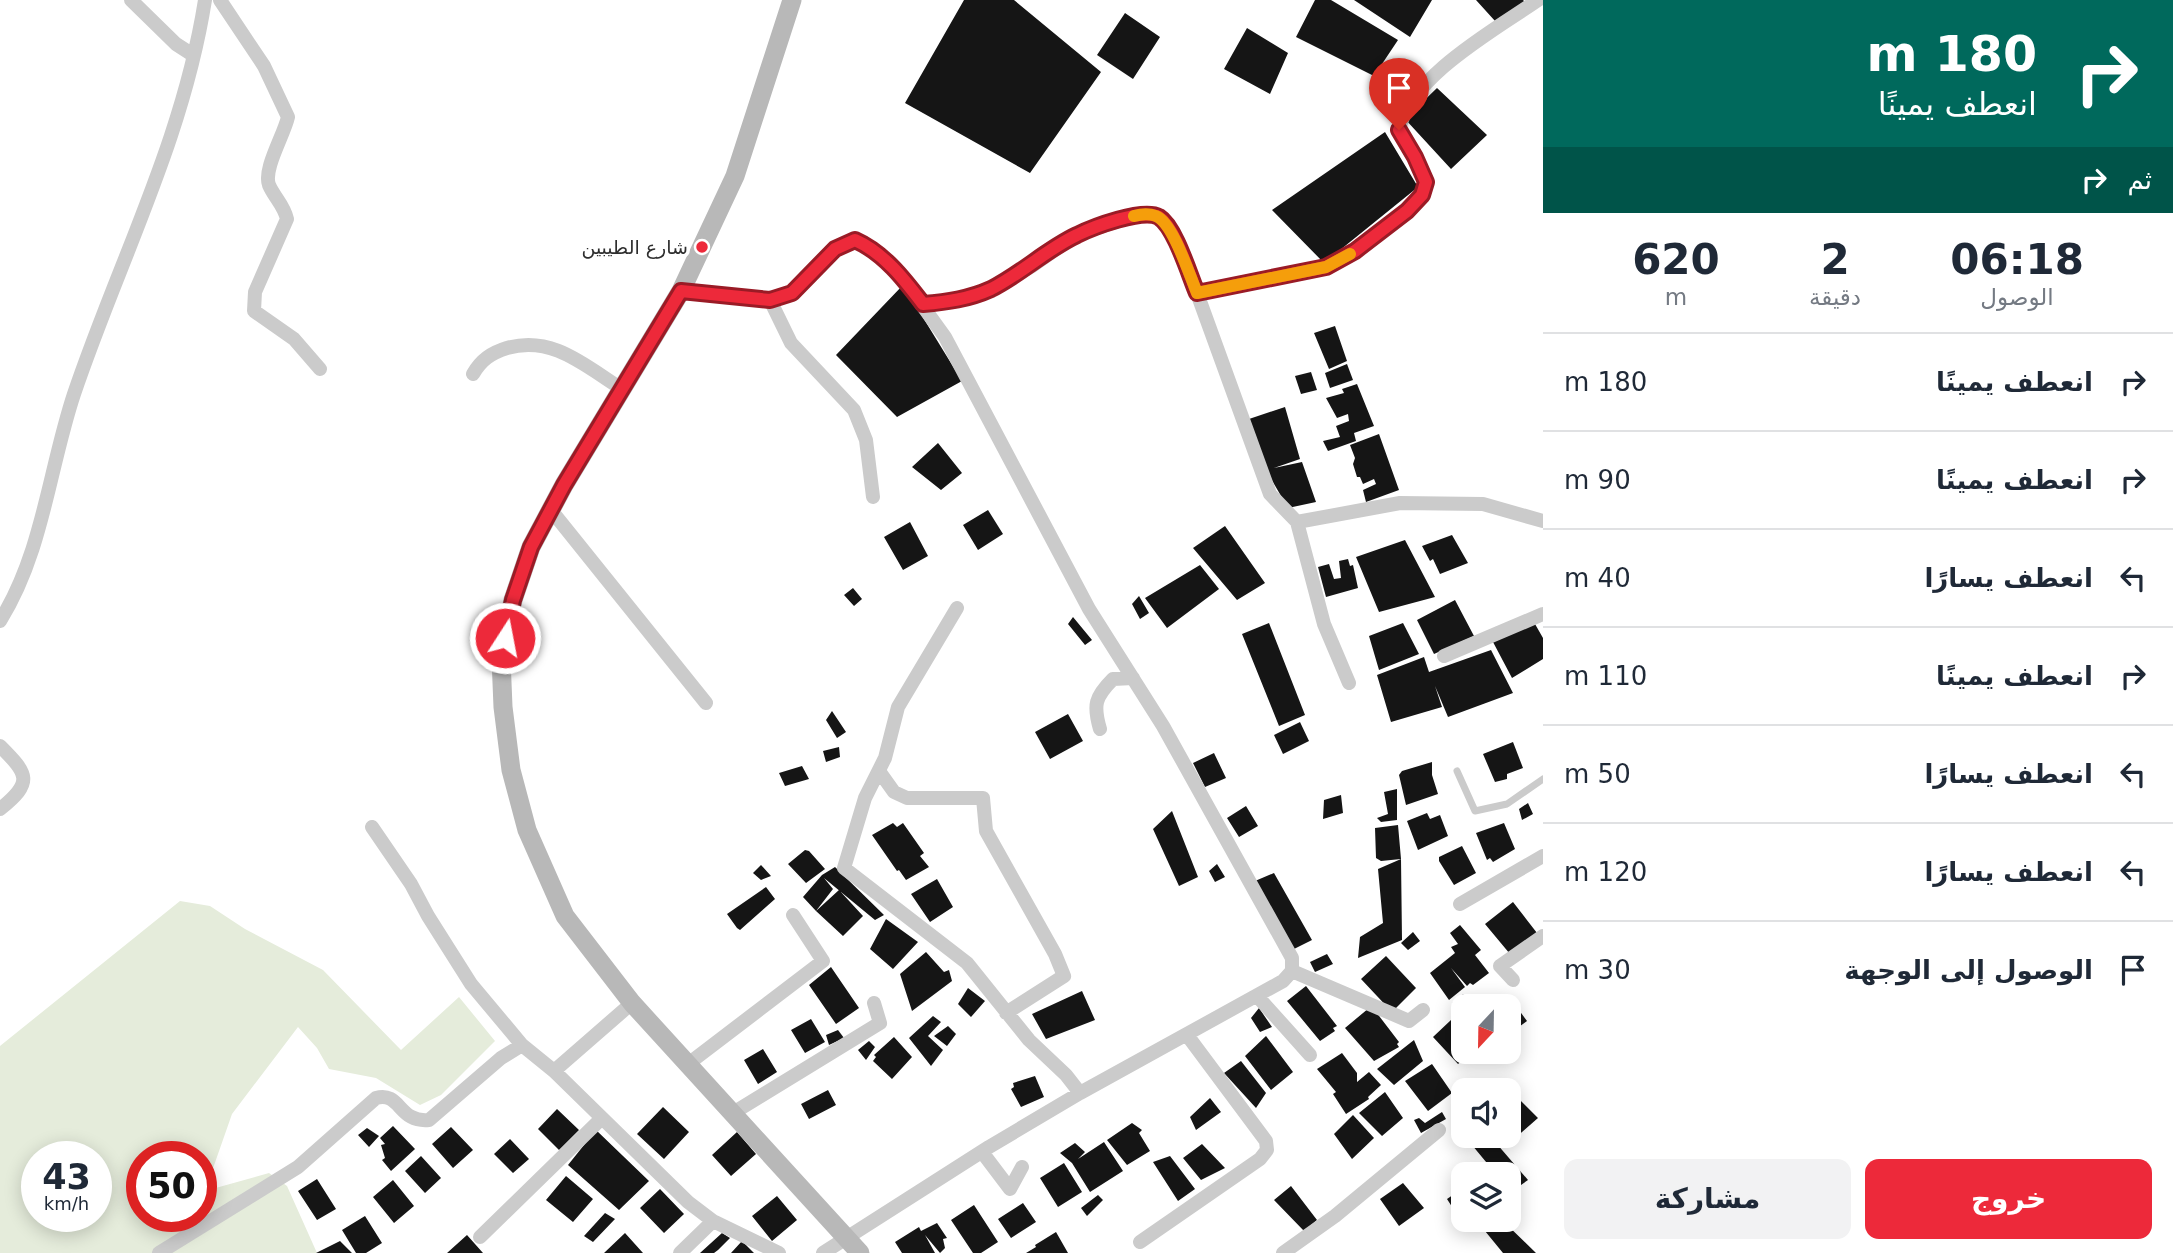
<!DOCTYPE html>
<html lang="ar">
<meta charset="utf-8">
<style>
body{margin:0;font-family:"DejaVu Sans","Noto Naskh Arabic",sans-serif;background:#f2f2f3;color:#1f2937;direction:rtl;height:100vh;display:flex;flex-direction:column;font-size:26px;white-space:nowrap}
*{box-sizing:border-box;margin:0}
p{font-size:23px;color:#747a83}
.icon{flex:none;width:38px;height:38px;fill:none;stroke:currentColor;stroke-width:2;stroke-linecap:round;stroke-linejoin:round}
.map{position:relative;flex:1;overflow:hidden;direction:ltr}
.panel{display:flex;flex-direction:column;background:#fff;width:630px}
.panel>*{flex:none}
.guide{background:#00695c;color:#fff;overflow:hidden}
.needle{width:46px;rotate:202deg}
.controls{position:absolute;left:1451px;top:994px;display:grid;gap:14px}
.controls a{display:grid;place-items:center;width:70px;height:70px;border-radius:14px;background:#fff;box-shadow:0 4px 18px #0003;font-size:35px}
.speed{position:absolute;left:21px;top:1141px;display:flex;gap:14px;font-size:35px;font-weight:700;text-align:center}
.speed>*{display:grid;place-content:center;width:91px;height:91px;border-radius:50%;background:#fff;box-shadow:0 4px 18px #0003;line-height:1}
.speed small{font-size:18px;font-weight:400}
.speed .limit{border:10px solid #d22;background:#fff;color:#111}
.pin{position:absolute;display:grid;place-items:center;width:60px;height:60px;color:#fff;margin:-72px -30px;border-radius:50% 50% 50% 0;rotate:-45deg;box-shadow:0 0 7px #0007}
.pin .icon{rotate:45deg}
.me{position:absolute;width:77px;margin:-38px;rotate:11deg;stroke-linejoin:round;filter:drop-shadow(0 0 5px #0008)}
.turn{display:flex;align-items:center;gap:24px;height:147px;padding:0 21px;font-size:32px}
.turn .icon{width:91px;height:91px;stroke-width:2.5}
.turn b{display:block;font-size:49px;line-height:60px}
.then{display:flex;align-items:center;height:66px;padding:0 21px;background:#0003;gap:14px;font-size:26px}
.eta{display:flex;justify-content:space-evenly;align-items:center;height:119px;text-align:center}
.eta b{font-size:42px;font-weight:800;line-height:49px}
.cta{display:flex;gap:14px;margin-top:auto;padding:14px 21px}
.cta a{flex:1;height:80px;border-radius:14px;background:#ed293a;color:#fff;font-size:28px;font-weight:800;line-height:80px;text-align:center}
.cta a+a{background:#f2f2f3;color:#1f2937}
ul{padding:0;list-style:none}
li{display:flex;align-items:center;gap:21px;height:98px;padding:0 21px;border-top:2px solid #e0e1e3}
li div{flex:1}
li b{display:block;font-size:26px}
li em{font-style:normal}
main{display:flex;flex:1;min-height:0}
.map>svg:first-child{display:block}
.green{fill:#e5ecdb;fill-rule:evenodd}
.building{fill:#151515}
.lines{fill:none;stroke-linecap:round;stroke-linejoin:round}
.service{stroke:#cbcbcb;stroke-width:7}
.minor{stroke:#cbcbcb;stroke-width:14}
.secondary{stroke:#b8b8b8;stroke-width:19}
.route-casing{stroke:#9a1b26;stroke-width:18}
.route{stroke:#ed293a;stroke-width:12}
.slow{stroke:#f59e0b;stroke-width:12}
.poi-dot{fill:#ed293a;stroke:#fff;stroke-width:2.5}
.labels{text-anchor:middle;dominant-baseline:central;stroke-width:7;stroke-linejoin:round;paint-order:stroke}
.poi-label{font-size:19px;fill:#2e2e2e;stroke:#fff;text-anchor:end}
</style>
<main>
<section class="panel">
<div class="guide">
<div class="turn"><svg class="icon" aria-label="right" viewBox="0 0 24 24"><path d="M7 20v-9h11M14 6l5 5-5 5"/></svg><div><b>180 m</b>انعطف يمينًا</div></div>
<div class="then">ثم<svg class="icon" aria-label="right" viewBox="0 0 24 24"><path d="M7 20v-9h11M14 6l5 5-5 5"/></svg></div>
</div>
<div class="eta">
<div><b>06:18</b><p>الوصول</p></div>
<div><b>2</b><p>دقيقة</p></div>
<div><b>620</b><p>m</p></div>
</div>
<ul>
<li><svg class="icon" aria-label="right" viewBox="0 0 24 24"><path d="M7 20v-9h11M14 6l5 5-5 5"/></svg><div><b>انعطف يمينًا</b></div><em>180 m</em></li>
<li><svg class="icon" aria-label="right" viewBox="0 0 24 24"><path d="M7 20v-9h11M14 6l5 5-5 5"/></svg><div><b>انعطف يمينًا</b></div><em>90 m</em></li>
<li><svg class="icon" aria-label="left" viewBox="0 0 24 24"><path d="M17 20v-9H6M10 6l-5 5 5 5"/></svg><div><b>انعطف يسارًا</b></div><em>40 m</em></li>
<li><svg class="icon" aria-label="right" viewBox="0 0 24 24"><path d="M7 20v-9h11M14 6l5 5-5 5"/></svg><div><b>انعطف يمينًا</b></div><em>110 m</em></li>
<li><svg class="icon" aria-label="left" viewBox="0 0 24 24"><path d="M17 20v-9H6M10 6l-5 5 5 5"/></svg><div><b>انعطف يسارًا</b></div><em>50 m</em></li>
<li><svg class="icon" aria-label="left" viewBox="0 0 24 24"><path d="M17 20v-9H6M10 6l-5 5 5 5"/></svg><div><b>انعطف يسارًا</b></div><em>120 m</em></li>
<li><svg class="icon" aria-label="arrive" viewBox="0 0 24 24"><path d="M6 21V4h12l-3 4 3 4H6"/></svg><div><b>الوصول إلى الوجهة</b></div><em>30 m</em></li>
</ul>
<div class="cta"><a>خروج</a><a>مشاركة</a></div>
</section>
<div class="map">
<svg width="1543" height="1253" viewBox="0 0 1543 1253">
<rect width="100%" height="100%" fill="#fff"/>
<path class="green" d="M180,901L210,906L245,929L323,970L401,1050L459,997L495,1041L441,1095L420,1105L376,1078L329,1069L317,1048L298,1027L232,1114L211,1174L201,1181V1157H142V1216H201V1197L212,1189L269,1173L287,1186L317,1253H0V1046ZM37,1157H96V1216H37Z"/>
<path class="building" d="M964,0H1014L1101,72L1030,173L905,103Z
M1315,0H1331L1398,40L1374,76L1296,37Z
M1354,0H1432L1410,37Z
M1476,0H1523L1525,2L1495,21Z
M1125,13L1160,37L1133,79L1097,55Z
M1247,28L1288,53L1270,94L1224,69Z
M1437,88L1487,135L1451,169L1405,119Z
M1385,132L1418,187L1324,263L1272,210Z
M903,285L962,381L897,417L836,355Z
M1335,326L1347,361L1329,369L1314,333Z
M1347,364L1353,380L1330,388L1325,373Z
M1311,372L1317,390L1301,394L1295,376Z
M1357,384L1374,426L1354,433L1356,441L1328,451L1323,441L1340,437L1336,426L1349,421L1348,414L1337,418L1326,398L1344,393L1342,389Z
M1285,407L1300,459L1274,468L1302,462L1316,502L1288,508L1266,470L1249,419Z
M1379,434L1399,490L1366,502L1363,490L1376,484L1374,479L1363,484L1360,477H1357L1353,464L1355,458L1350,445Z
M938,443L962,473L941,490L912,467Z
M988,510L1003,534L978,550L963,525Z
M910,522L928,556L903,570L884,537Z
M1225,526L1265,583L1237,600L1193,548Z
M1452,535L1468,563L1440,574L1433,559L1430,561L1422,546Z
M1405,540L1435,597L1379,612L1356,557Z
M1348,559L1350,566L1353,565L1358,588L1326,597L1318,567L1329,564L1334,579L1341,578L1339,561Z
M1200,565L1219,589L1167,628L1145,598Z
M853,588L862,599L854,606L844,595Z
M1139,596L1149,613L1140,619L1132,604Z
M1455,600L1474,636L1434,654L1417,620Z
M1073,617L1092,640L1085,645L1068,624Z
M1269,623L1305,715L1279,726L1242,634Z
M1403,623L1419,654L1379,670L1369,636Z
M1535,624L1543,638V659L1512,678L1493,642Z
M1491,650L1513,693L1448,717L1435,686L1442,707L1391,722L1377,675L1424,657L1429,672Z
M832,711L846,732L837,738L826,720Z
M1068,714L1083,741L1050,759L1035,732Z
M1300,722L1309,741L1283,754L1274,735Z
M1513,742L1523,768L1507,774V779L1495,782L1483,754Z
M839,747L840,757L826,762L823,751Z
M1214,753L1226,778L1205,787L1193,763Z
M1432,762V775L1438,794L1406,805L1399,775L1402,771Z
M802,766L809,779L785,786L779,773Z
M1397,789V820L1381,822L1377,818L1388,814L1384,792Z
M1341,795L1343,813L1323,819L1324,800Z
M1528,803L1533,814L1522,820L1519,809Z
M1246,806L1258,826L1239,837L1227,818Z
M1172,811L1198,877L1179,886L1153,829Z
M1427,813L1430,819L1440,815L1448,836L1418,850L1407,821Z
M893,823L897,827L903,823L924,853L920,856L929,867L906,880L899,870L897,871L872,835Z
M1504,823L1515,849L1493,862L1490,858L1487,860L1476,833Z
M1398,825L1401,859L1402,940L1358,958L1360,937L1383,923L1378,869L1401,859L1381,861L1376,858L1375,828Z
M1462,846L1476,873L1454,885L1439,861V857Z
M805,850L809,851L825,869L806,883L788,864Z
M1217,864L1225,877L1215,882L1209,871Z
M761,865L771,876L761,880L753,873Z
M835,867L884,915L875,920L824,878L833,889L816,911L839,890L863,916L843,936L816,911L803,897L822,875Z
M1274,873L1312,940L1292,950L1255,881Z
M937,879L953,907L930,922L911,894Z
M766,887L775,899L740,930L737,928L727,914Z
M1513,902L1537,933L1510,954L1485,924Z
M886,919L918,942L893,969L870,949Z
M1460,925L1481,950L1475,955L1489,973L1473,985L1470,983L1467,986L1451,968L1465,987L1449,1000L1430,973L1455,953L1451,947L1458,944L1450,933Z
M1413,932L1420,941L1408,950L1401,943Z
M926,952L944,972L949,970L952,981L912,1011L900,974Z
M1327,954L1333,964L1315,972L1310,962Z
M1386,956L1416,988L1392,1012L1361,979Z
M831,967L859,1008L836,1024L809,985Z
M1306,986L1337,1026L1333,1028L1335,1031L1320,1041L1287,1001Z
M968,988L985,1001L971,1017L958,1004Z
M1082,991L1095,1020L1046,1039L1032,1014Z
M1463,994L1472,999L1457,1011L1452,1003Z
M1510,998L1527,1021L1508,1035V1006H1495Z
M1259,1008L1272,1027L1260,1032L1251,1018Z
M1369,1008H1373L1399,1042L1397,1044L1399,1047L1374,1061L1345,1028Z
M933,1016L941,1022L928,1036L943,1050L931,1066L909,1038Z
M811,1019L825,1042L805,1053L791,1030Z
M1451,1020L1463,1033V1052H1472L1458,1064L1433,1037Z
M948,1026L956,1034L947,1046L934,1036Z
M838,1030L844,1038L829,1045L826,1035Z
M1266,1036L1293,1072L1271,1090L1245,1056Z
M894,1037L912,1057L892,1079L873,1061L876,1057L874,1055Z
M1414,1040L1423,1061L1394,1085L1377,1069Z
M869,1041L875,1047L866,1060L858,1050Z
M763,1049L777,1072L758,1084L744,1060Z
M1342,1053L1357,1073V1082L1369,1072L1381,1085L1368,1097L1369,1099L1346,1114L1333,1094L1336,1092L1317,1069Z
M1241,1061L1266,1093L1256,1108L1224,1073Z
M1432,1064L1452,1093L1428,1111L1405,1081Z
M1035,1076L1044,1097L1021,1107L1011,1089L1014,1087L1013,1083Z
M828,1090L836,1105L809,1119L801,1104Z
M1385,1092L1403,1118L1382,1136L1359,1113Z
M1515,1095L1538,1118L1514,1139L1508,1137V1099Z
M1210,1098L1221,1112L1196,1130L1190,1117Z
M663,1107L689,1132L664,1159L637,1134Z
M557,1109L579,1130L559,1150L538,1129Z
M1442,1112L1446,1119L1421,1133L1414,1120L1419,1118L1425,1123Z
M1353,1115L1374,1138L1352,1159L1334,1134Z
M1132,1123L1142,1130L1139,1133L1150,1151L1127,1165L1107,1140Z
M393,1126L415,1149L391,1171L382,1160L385,1158L381,1145L385,1144L380,1138Z
M451,1127L473,1150L453,1168L432,1144Z
M367,1128L379,1136L369,1147L358,1135Z
M596,1130L649,1181L619,1210L568,1165Z
M737,1132L756,1154L731,1176L712,1155Z
M1471,1136H1490L1528,1180L1511,1192L1508,1189V1174H1496L1467,1139Z
M510,1139L529,1159L513,1173L494,1154Z
M1104,1142L1123,1171L1090,1192L1072,1163L1060,1153L1075,1143L1085,1152L1078,1159Z
M1202,1144L1225,1168L1201,1180L1183,1158Z
M421,1156L441,1178L425,1193L405,1171Z
M1170,1156L1195,1189L1178,1201L1153,1162Z
M1064,1163L1082,1192L1058,1207L1040,1178Z
M1478,1164L1486,1174H1464Z
M566,1176L593,1199L573,1222L546,1200Z
M317,1179L336,1209L317,1220L298,1191Z
M393,1180L414,1206L394,1223L373,1197Z
M1403,1183L1424,1208L1399,1226L1380,1199Z
M1291,1186L1317,1220L1304,1231L1274,1200Z
M1463,1188V1206L1456,1213L1447,1199Z
M660,1189L684,1214L664,1233L640,1208Z
M1098,1195L1103,1200L1087,1216L1081,1208Z
M777,1196L797,1220L772,1241L752,1216Z
M1023,1203L1036,1222L1011,1238L998,1219Z
M974,1205L998,1242L981,1253H973L951,1220Z
M605,1213L615,1219L593,1242L584,1236Z
M365,1216L382,1243L366,1253H356L342,1230Z
M1497,1220H1502L1536,1253H1503L1485,1231Z
M937,1223L947,1238L943,1239L945,1248L940,1253L925,1235L935,1253H902L895,1242L919,1227L921,1231Z
M1056,1232L1068,1253H1026L1036,1247L1035,1245Z
M625,1233L643,1253H604Z
M722,1233L730,1238L718,1250L714,1253H700Z
M467,1235L483,1253H447Z
M340,1241L352,1253H316Z
M742,1241L754,1253H731Z"/>
<g class="lines">
<path class="service" d="M1457,771L1475,811L1507,804L1543,779"/>
<path class="minor" d="M131,0L176,44L193,55
M220,0L264,66L288,117C284,135 263,169 269,185C274,197 284,205 287,219L255,292L254,311L294,339L320,369
M681,291L770,300L792,293L835,249L855,241L878,254L901,276L945,337L1089,609L1163,726L1292,958V971L1283,981L1080,1093L989,1147L823,1253
M1197,293L1326,267L1355,251L1407,211L1422,196L1426,182L1399,130C1409,77 1496,29 1538,0
M770,300L791,343L854,410L866,440L873,497
M924,304L962,300L990,289L1032,266L1076,235L1133,216L1144,214L1157,216L1168,225L1197,293L1270,494L1297,522L1324,624L1349,683
M473,374C481,360 491,353 507,348C553,335 585,366 622,389
M551,510L706,703
M1297,522L1400,503L1483,504L1543,521
M957,608L898,707L885,758L865,798L844,868L967,963L1029,1040L1066,1075L1080,1093
M0,621C43,552 49,469 74,394C119,261 183,140 205,0
M1444,656L1543,614
M1100,729C1093,705 1095,697 1113,679L1133,678
M0,746C28,774 34,782 0,809
M879,771L894,792L907,798H983L986,831L1055,954L1064,976L1006,1013
M372,827L411,884L428,916L471,984L522,1045L554,1071L688,1202L713,1221L779,1253
M1460,904L1543,856
M1292,971L1409,1021L1423,1010
M1513,980L1500,966L1543,936
M1258,997L1310,1055
M688,1064L823,961L793,915
M554,1071L632,1003
M733,1113L880,1023L874,1003
M982,1152L1010,1189L1022,1167
M480,1237L602,1118
M1140,1242L1260,1159L1267,1150L1266,1141L1187,1035
M159,1253L298,1167L376,1098C401,1091 398,1123 429,1120L501,1058L522,1045
M680,1253L713,1221
M1283,1253L1335,1216L1439,1130"/>
<path class="secondary" d="M792,0L735,176L681,291L564,485L531,547L513,600L501,658L503,707L511,770L527,830L565,916L632,1003L860,1253"/>
</g>
<g class="lines">
<g class="route-casing">
<path id="route" d="M505,638L513,600L531,547L564,485L681,291L770,300L792,293L835,249L855,240C884,253 904,279 923,304C947,302 969,299 991,289C1021,274 1047,249 1077,235C1093,227 1143,208 1159,217C1175,227 1189,274 1197,293L1326,267L1355,251L1407,211L1422,195L1426,182L1415,157L1399,130"/>
</g>
<use href="#route" class="route"/>
<path class="slow" d="M1134,216C1141,214 1148,213 1156,216C1173,223 1189,274 1197,293L1326,267L1350,254"/>
</g>
<circle class="poi-dot" cx="702" cy="247" r="7"/>
<g class="labels">
<g class="poi-label">
<text x="688" y="247">شارع الطيبين</text>
</g>
</g>
</svg>
<div class="controls">
<a><svg class="needle" viewBox="-14 -14 28 28"><path d="M0-13l5 13h-10z" fill="#e53935"/><path d="M0 13l5-13h-10z" fill="#747a83"/></svg></a>
<a><svg class="icon" aria-label="sound" viewBox="0 0 24 24"><path d="M4 9h4l5-4v14l-5-4H4zM17 9q2 3 0 6"/></svg></a>
<a><svg class="icon" aria-label="layers" viewBox="0 0 24 24"><path d="M12 4l9 5-9 5-9-5zM3 14l9 5 9-5"/></svg></a>
</div>
<div class="speed"><div>43<small>km/h</small></div><div class="limit">50</div></div>
<div class="pin" style="left:1399px;top:130px;background:#d93025"><svg class="icon" aria-label="arrive" viewBox="0 0 24 24"><path d="M6 21V4h12l-3 4 3 4H6"/></svg></div>
<svg class="me" style="left:505px;top:638px" viewBox="-20 -20 40 40"><circle r="17" fill="#ed293a" stroke="#fff" stroke-width="3"/><path d="M0-11L8 9 0 5-8 9z" fill="#fff"/></svg>
</div>
</main>
